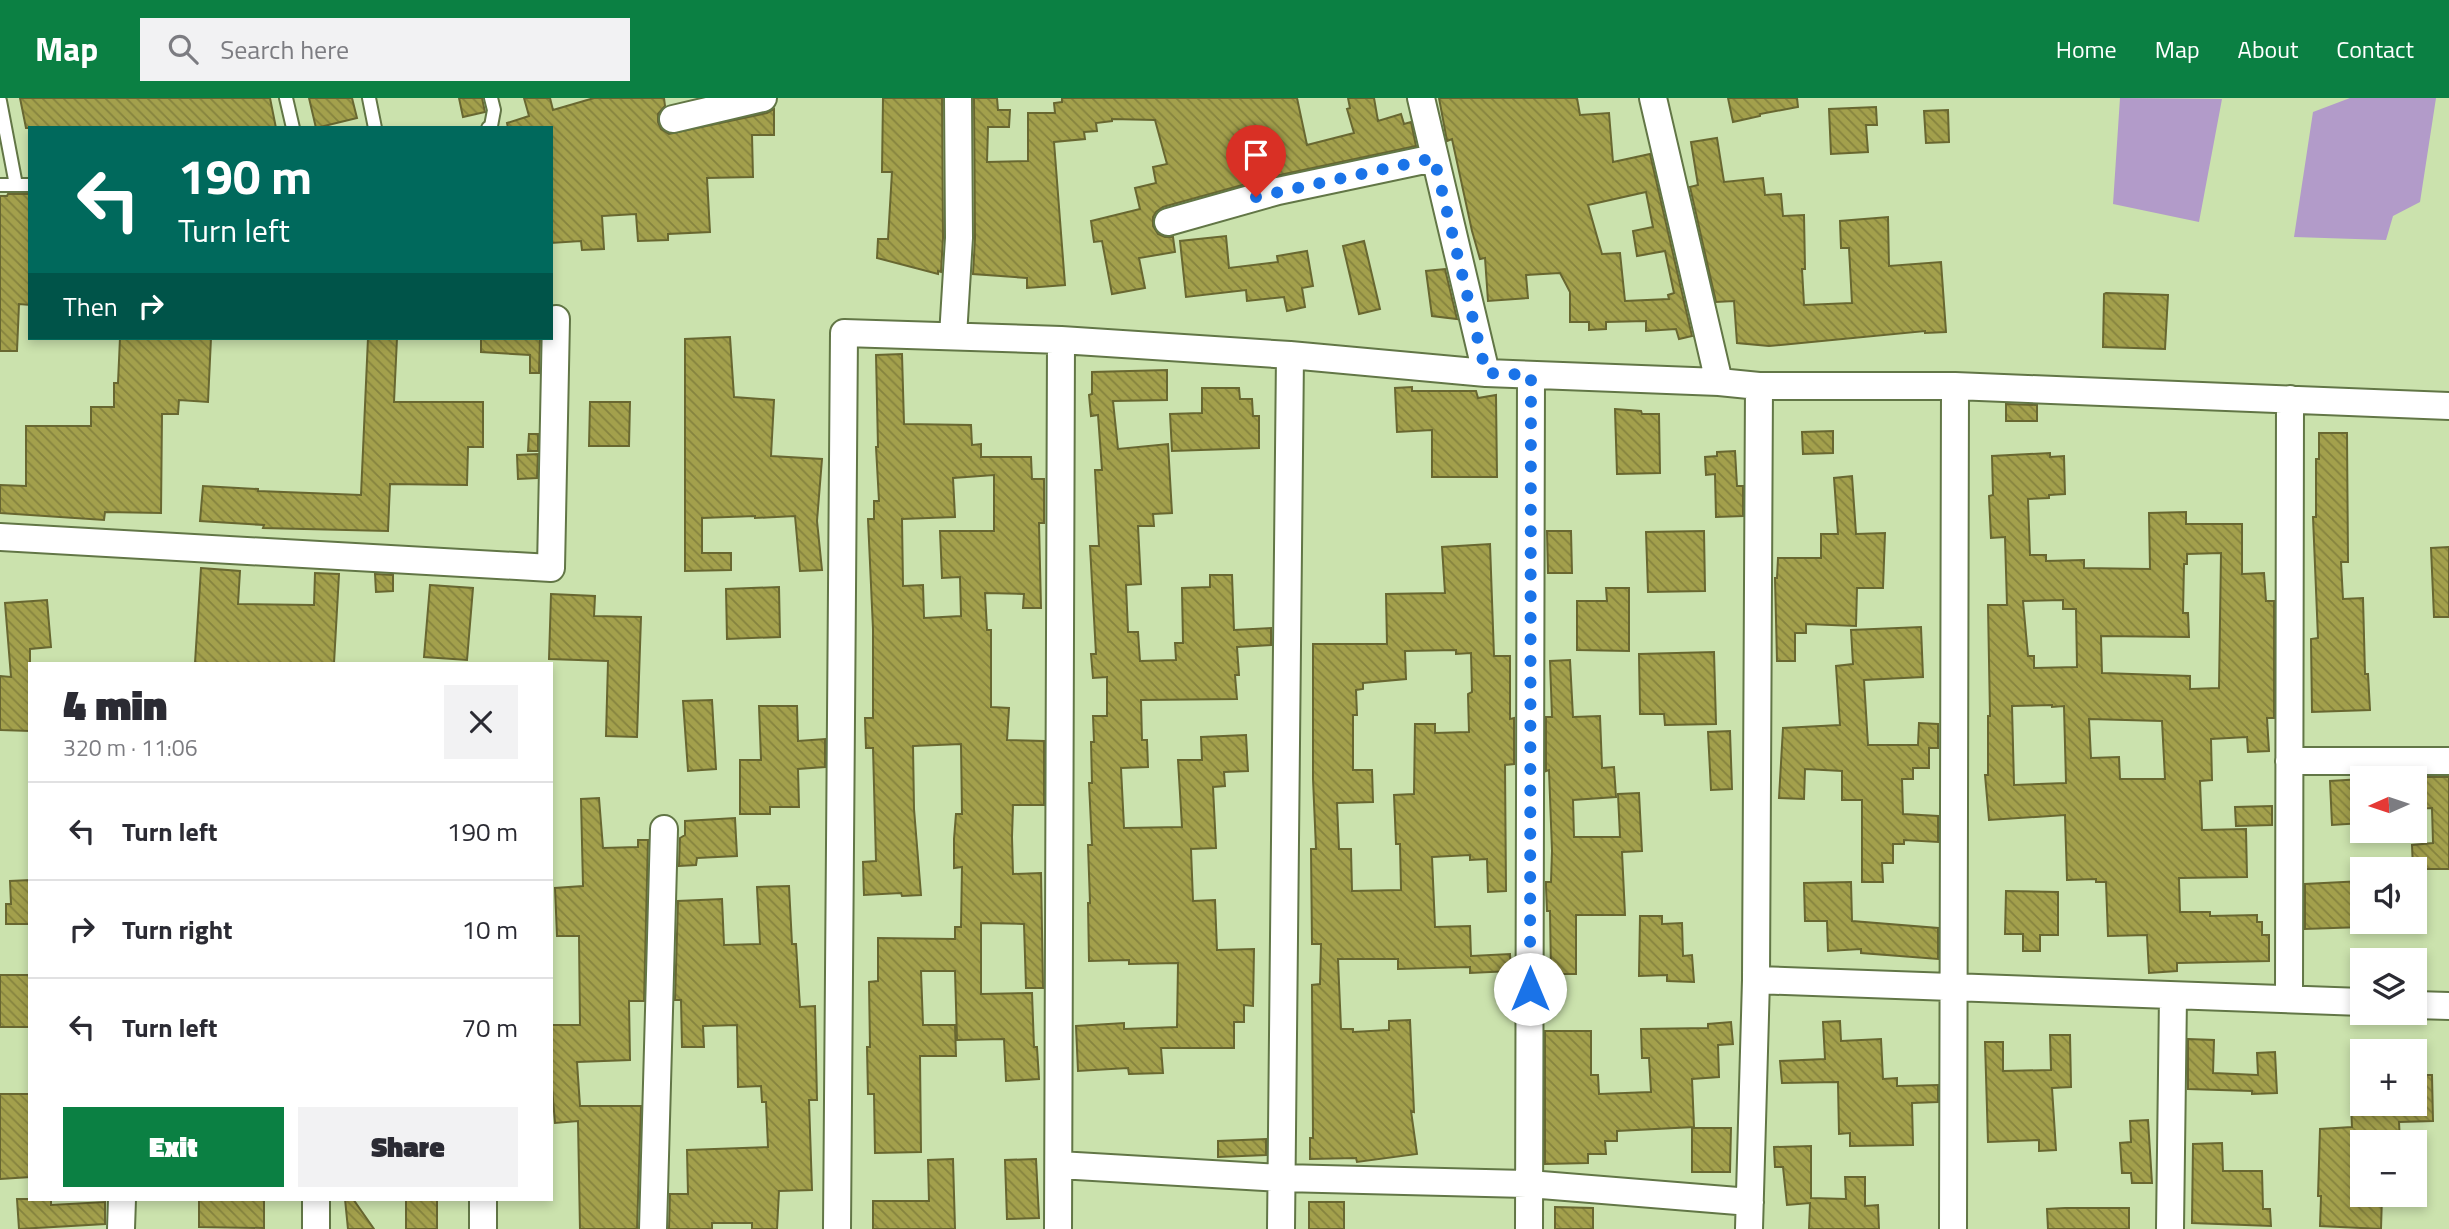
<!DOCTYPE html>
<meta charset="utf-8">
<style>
body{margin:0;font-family:"Titillium Web",sans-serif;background:#f2f2f3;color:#2b2b33;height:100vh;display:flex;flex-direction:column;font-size:26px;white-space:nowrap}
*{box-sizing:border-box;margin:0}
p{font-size:23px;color:#7c7c81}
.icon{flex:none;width:38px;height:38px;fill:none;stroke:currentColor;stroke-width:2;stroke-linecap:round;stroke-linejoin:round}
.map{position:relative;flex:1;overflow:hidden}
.side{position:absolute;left:28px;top:564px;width:525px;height:539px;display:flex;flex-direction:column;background:#fff;border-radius:0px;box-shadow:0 4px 10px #0003}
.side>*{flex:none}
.hud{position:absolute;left:28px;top:28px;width:525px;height:214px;border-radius:0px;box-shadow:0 4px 10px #0003;background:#00695c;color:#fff;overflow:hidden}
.needle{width:46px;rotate:267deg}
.buttons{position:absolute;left:2350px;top:668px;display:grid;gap:14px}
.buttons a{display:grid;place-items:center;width:77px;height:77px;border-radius:0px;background:#fff;box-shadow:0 4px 10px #0003;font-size:35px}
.pin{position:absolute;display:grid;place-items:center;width:60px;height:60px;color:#fff;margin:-72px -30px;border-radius:50% 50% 50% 0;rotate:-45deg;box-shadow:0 0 7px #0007}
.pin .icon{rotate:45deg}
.me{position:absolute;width:77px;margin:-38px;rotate:0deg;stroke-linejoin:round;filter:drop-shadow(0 0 5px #0008)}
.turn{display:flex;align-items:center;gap:24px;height:147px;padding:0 35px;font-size:32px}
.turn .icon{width:91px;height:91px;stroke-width:2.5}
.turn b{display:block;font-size:49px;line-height:60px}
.then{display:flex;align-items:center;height:66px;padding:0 35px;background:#0003;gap:14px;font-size:26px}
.round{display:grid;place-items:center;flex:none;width:74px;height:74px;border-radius:0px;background:#f2f2f3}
.headline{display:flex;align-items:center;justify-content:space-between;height:119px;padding:0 35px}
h1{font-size:42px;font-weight:800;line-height:52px}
.action{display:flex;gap:14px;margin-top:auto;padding:14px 35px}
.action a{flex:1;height:80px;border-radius:0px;background:#0b8043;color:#fff;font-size:28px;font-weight:800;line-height:80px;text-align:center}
.action a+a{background:#f2f2f3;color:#2b2b33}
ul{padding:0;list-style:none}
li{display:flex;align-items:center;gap:21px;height:98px;padding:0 35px;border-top:2px solid #e1e1e2}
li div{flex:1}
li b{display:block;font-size:26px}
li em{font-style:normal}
header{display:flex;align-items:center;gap:42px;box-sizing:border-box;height:98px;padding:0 35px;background:#0b8043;color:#fff}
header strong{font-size:33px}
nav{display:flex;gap:38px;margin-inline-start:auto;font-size:24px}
.search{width:490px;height:63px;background:#f2f2f3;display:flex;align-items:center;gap:18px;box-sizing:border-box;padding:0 24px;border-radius:0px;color:#7c7c81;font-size:26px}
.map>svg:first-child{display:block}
.garden{fill:#b29bc9}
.building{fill:url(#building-back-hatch);stroke:#686731;stroke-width:2;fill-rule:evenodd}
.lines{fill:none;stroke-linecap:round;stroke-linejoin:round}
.lane-casing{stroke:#627646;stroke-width:16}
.street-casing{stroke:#627646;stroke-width:30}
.lane{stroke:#fff;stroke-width:12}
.street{stroke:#fff;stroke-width:26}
.route{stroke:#1a73e8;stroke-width:12;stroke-dasharray:0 21.6}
</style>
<header>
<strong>Map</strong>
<div class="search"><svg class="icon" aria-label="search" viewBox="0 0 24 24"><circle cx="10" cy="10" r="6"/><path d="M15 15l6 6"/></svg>Search here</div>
<nav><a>Home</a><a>Map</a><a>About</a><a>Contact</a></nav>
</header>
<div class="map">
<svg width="2449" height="1131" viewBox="0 0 2449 1131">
<defs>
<pattern id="building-back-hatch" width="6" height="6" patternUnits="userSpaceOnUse" patternTransform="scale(1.75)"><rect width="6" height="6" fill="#a3a04c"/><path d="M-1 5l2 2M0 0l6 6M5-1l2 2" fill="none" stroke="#85833e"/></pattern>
</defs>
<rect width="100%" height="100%" fill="#cbe2ad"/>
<path class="garden" d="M2120,0L2222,1L2199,124L2113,106Z
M2350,0H2436L2420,104L2393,118L2386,142L2294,139L2313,14Z"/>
<path class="building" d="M20,0H270L276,30H26Z
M309,0H352L357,20L316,30Z
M459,0H482L485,14L463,19Z
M524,0H550L553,12L594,0H664L665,8L658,16V24L661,31L669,36L767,15L774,11V37H752L753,79L707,80L710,134L668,136V142L638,143L636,116L602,118L604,151L582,152L581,143L551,145V30H508L507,25L529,18Z
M883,0H942L943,140L941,174L938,173V176L877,160L878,141H888L892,74H882Z
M974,0H997L998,12H1010L1009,29H988L987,64L1028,63V15H1055L1054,5L1062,4V0H1297L1307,47L1354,35L1347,11L1350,10L1348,0H1374L1378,23L1401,16L1404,26L1411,24L1416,48L1275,78L1163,109L1156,114L1153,119V128L1158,136L1165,139H1173L1175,154L1139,160L1145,190L1112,196L1102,143L1094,144L1091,123L1140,111L1135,90L1156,85L1153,69L1167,66L1155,22L1112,21V23L1096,25L1097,33L1084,34L1085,41L1054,44L1065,187L1027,190V180L973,176L975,140Z
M1439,0H1577L1580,17L1609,15L1613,64L1650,56L1692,238L1679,241L1676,231L1646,233V223L1606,224V231L1589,232V224H1570V194L1560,175L1526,177L1528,200L1488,203L1485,160L1480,161L1472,133L1452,41L1447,43ZM1646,94L1653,129L1633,133L1637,158L1665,153L1674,195L1668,197L1669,201L1625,203L1620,155L1602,156L1588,107Z
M1728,0H1797L1798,9L1760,16V18L1733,24Z
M1876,9L1877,27H1866L1868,54L1831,56L1829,11Z
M1948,12L1949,44L1926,45L1924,13Z
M1717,40L1724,84L1763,80L1765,97L1781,96L1783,118L1804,117L1805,171H1802L1804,207L1852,205L1849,150H1841L1840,123L1888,119L1889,168L1941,164L1946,234L1925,235V233L1769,248L1737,245L1734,203L1716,204L1690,89L1698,87L1691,44Z
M8,96H30V207L19,206L17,253H0V98H7Z
M1226,138L1229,170L1278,164L1277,158L1307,153L1313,188L1302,190L1305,209L1287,213L1284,199L1247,203L1246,192L1186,199L1180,143Z
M1364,143L1380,211L1359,216L1343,148Z
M1445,171L1457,221L1432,218L1426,173Z
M2106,195L2168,197L2165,251L2103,249L2104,196Z
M730,239L734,299L774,302L771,358L822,361L817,423L822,472L800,473L795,418L755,420V418L702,420V455H731V472L685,473V241Z
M120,240H211L208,304L179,302L178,316H162L161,415L105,414L104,422L0,415V387L26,388V328H91V309H114V285H118Z
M368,240H397L394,304H483V349H468L467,387L390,386L388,433L263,430L264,427L200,423L203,388L258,391V393L361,397Z
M481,240H540L539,275H530V257L481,254Z
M902,256L904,326L971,327L972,347L981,346V359H1031L1032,381H1044V425H1039L1041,510H1023L1024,496L985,495L987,532H991V609L1009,610L1007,642L1044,643V707H1013L1012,739L1013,776L1041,775L1043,890H1026L1024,826L981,825V896L1032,895L1034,949H1037L1039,981L1006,983L1004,941L957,942L955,873H921L923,927H955L956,958H920L921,1054L875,1055L874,996H868L867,949H870L869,884L878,883V840L955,841V829H961L962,769L954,770V741L956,716H962L961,646L913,648L914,711L921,797L902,798L901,795L864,797L863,764L876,763L873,650H866L865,620H873V531L868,421H874V403H879L876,349H878L876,257ZM994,377V433H940L942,480L960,479L961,518L924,520L923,487L903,488L902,421L955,419L953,380Z
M1167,272V302L1113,303L1118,351L1168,346L1172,415L1153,416L1154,428H1138L1141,486L1126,487L1128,534H1138L1140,563L1176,562L1175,545H1183L1182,490L1210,489V477H1232L1234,532L1271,530V547L1237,549L1239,577H1235L1237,601L1141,602L1142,642H1147L1148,669L1121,670L1124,730L1182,729L1178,662H1202L1201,639L1246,637L1248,673L1224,674L1225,688L1213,689L1216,750L1191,751L1193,803L1215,802L1217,852L1254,851L1253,908L1244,907V924H1234V950H1161L1163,975L1129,976L1128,970L1078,973L1076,928L1124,925V931L1177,929L1178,865L1129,866V862L1089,863L1088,805H1090L1088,747H1092L1089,685H1092L1091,644H1094L1093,618H1107V579L1093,580L1091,556H1096L1090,448H1099L1095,372H1102L1098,317L1091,318L1089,297L1092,296V274Z
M1412,289V293H1476L1478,300L1496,297L1497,379H1432V332L1397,334L1395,290Z
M1202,290H1239L1240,301H1252L1253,318H1259V350L1172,353L1170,316L1202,315Z
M590,304H630L629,348H589Z
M2006,306L2037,307V323H2006Z
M1615,311L1641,313L1642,316H1659L1660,375L1617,376Z
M1833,333V355L1803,356L1802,334Z
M2319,335H2347L2348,464H2341L2343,501L2363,500L2365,576H2368L2370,612L2312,614L2311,541L2318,540L2313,419H2316V361H2319Z
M529,336H538V353H528Z
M1735,353L1737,388H1743V418L1716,419L1715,376L1706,377L1705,359L1717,358V354Z
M2050,355V359L2064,358L2065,396L2049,397V400L2028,401L2030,457H2046V463L2084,462V470L2150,471L2149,415L2186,414V426H2242V476L2264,475L2266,503H2274V620H2267L2269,653L2248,654L2247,639L2211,641L2212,682L2200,683L2202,732L2246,731L2247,779L2179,780L2180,814H2210V818L2257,817V824H2262V837H2269V863L2177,865V873L2149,875L2147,837L2108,838L2106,784H2096V781L2067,782L2065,717L1989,722L1985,677H1988V618H1990L1988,507H2007L2005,439L1991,440L1989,398L1993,397L1992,358ZM2221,455L2219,590L2190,591V578L2102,575L2101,538L2189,539L2188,515H2183L2184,466H2187V456ZM2063,502V511H2076L2077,569L2034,570V558H2028L2023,503ZM2052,607V609L2064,608L2066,685L2014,687L2012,608ZM2089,621L2162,623L2165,681H2120L2119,659L2091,660Z
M538,356L537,380L518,381L517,357Z
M1852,378L1856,436L1885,435L1883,490H1857L1856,528L1806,526V535H1795V563H1777L1775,480H1777L1778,460H1821V436H1838L1834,380Z
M1547,433H1571L1572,475H1548Z
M1704,433L1705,493L1648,494L1646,434Z
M1490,446L1494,558H1510V621L1514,620V666L1505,667L1506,793L1488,794L1487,761L1470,762V757L1432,759L1435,829L1470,828L1471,858L1510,856L1511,873L1470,875V869L1398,871V861H1338L1341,931H1353V934L1389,932V923L1410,922L1414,1014L1411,1013L1417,1056L1357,1064L1356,1060L1310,1061V1040H1313L1312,887L1320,886L1321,846H1312L1311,751H1316L1313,681V546H1387L1386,496L1445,495L1442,449ZM1456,552V556L1471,555L1472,594L1468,596L1469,634L1435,635V626H1415L1414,696L1394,697L1396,746H1400L1401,792L1352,793L1351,751H1339L1337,705L1373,704L1372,672H1353V617H1357L1356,592L1363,591V585L1406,581L1405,553Z
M2449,449V519H2434L2431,450Z
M201,470L240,473L238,506L314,507L315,475L339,476L334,565H195Z
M375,476L393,477V493L376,494Z
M430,487L473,490L467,562L424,559Z
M779,489L780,539L727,541L726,491Z
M1606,490H1629V553L1577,552V503H1607Z
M551,496L595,498L594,518L641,519L637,639L606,638L608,563L549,561Z
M47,502L51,549L30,551V633L0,632V578L11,579L5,505Z
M1921,529L1923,579L1864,582L1868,647H1918L1919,625L1938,626V650H1929V670H1913V681H1902L1903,716L1938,718V744L1904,742V746H1893V765H1882L1883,784H1862V702H1842V673L1805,671L1804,701L1779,700L1783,630L1840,627L1836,568L1853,566L1851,532Z
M1714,554L1716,626L1665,627L1664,616H1640L1639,556Z
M1570,562L1573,619L1600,618L1602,670L1614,669L1616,699L1573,702L1574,739H1620L1618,696L1639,695L1642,753L1622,754L1625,817H1576V876H1551L1550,813H1547L1546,789V784H1551L1552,753L1549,672L1546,673V619H1552L1550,563Z
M712,602L716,671L688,673L683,603Z
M759,608H797L798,643L825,641V669L798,671L799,709H770V716H740V662H761Z
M1730,633L1732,691L1711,692L1708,634Z
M2424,679H2449V771H2413L2412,747L2433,745L2432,710L2415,711V680Z
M2362,681V725L2332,727L2330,683Z
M599,700L603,750L638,749V742H648L644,903H629L630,962L577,964L580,1008H641L637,1131H580L578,1023L555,1025L551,978V927H580L579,838H557L555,790L583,788L581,701Z
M2272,708V727L2236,728L2235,709Z
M735,720L737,758L697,760L696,767L679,768L680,740L685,737V723Z
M30,782V826H6V806H11L10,783Z
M2362,783V829L2305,831V786Z
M1851,784L1852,823L1938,830V861L1861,855V851L1828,853L1827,823H1805L1804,785Z
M789,788L792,846H796L800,909L815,908L817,1002H809L812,1092L779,1093L777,1131H752V1125H712V1131H669L670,1096H688L687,1052L768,1049L766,1004H762L761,988L738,989L737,927L703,928L704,949H682L681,902H675L678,803L722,801L724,847L760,846L757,789Z
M2006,793L2058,794V837H2040V853H2023V836H2005Z
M1640,818H1662V826L1682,825L1683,858L1692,857L1694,884L1667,883V877L1639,878Z
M0,877H30V929H0Z
M1840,923L1841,943L1881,941L1883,981L1897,980V988L1938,987V1004L1912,1005L1913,1047L1850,1048V1035L1839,1036L1838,984L1782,985L1780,963L1825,961L1823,924Z
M1731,924L1733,946L1718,947L1719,979L1692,981L1694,1029L1617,1033V1043H1605L1606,1056H1588V1065L1545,1066V933H1591V977H1598L1599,996L1651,994L1649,960H1642L1641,931L1708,930V926Z
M2050,937H2070L2071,989L2052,990L2056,1052L2039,1053V1042L1988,1044L1985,944H2003V973L2051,972Z
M2188,941L2214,942L2213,975L2258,977L2257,955L2275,954L2277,995L2252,996V993L2188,991Z
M2415,977H2432L2433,1023L2399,1024L2400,1045H2362V1097L2382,1098L2381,1131L2320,1128L2321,1098H2318L2320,1031L2352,1029L2351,1006H2415Z
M0,996H30V1079L0,1081Z
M2148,1022L2152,1085H2132L2131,1075H2122L2120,1045L2131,1044L2130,1023Z
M1692,1030H1731L1730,1074H1692Z
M1266,1041V1057L1218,1059V1043Z
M2222,1045L2223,1073H2262L2263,1111H2270L2271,1128L2192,1125L2193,1046Z
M1811,1048V1100L1846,1101L1845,1079H1865V1108L1878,1107L1879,1131H1809L1810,1105L1787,1107L1783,1069H1775L1774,1049Z
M953,1061L955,1131H873V1103H929L928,1062Z
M1036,1061L1039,1120L1007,1121L1005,1062Z
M17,1101H51V1107L105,1104V1126L19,1131Z
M199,1101H264V1130L199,1129Z
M345,1101H353L374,1131H348Z
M406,1101H437V1131H406Z
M1309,1104H1344V1131H1309Z
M1555,1109L1593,1110V1131H1555Z
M2065,1110H2129V1131H2048L2047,1111Z"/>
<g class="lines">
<g class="lane-casing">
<path id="lane" d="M286,0L293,30
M369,0L375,30
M0,3L16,87
M488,30L491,28L494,12L491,0
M0,87H30"/>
</g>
<g class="street-casing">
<path id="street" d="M1421,0L1486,275
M1653,0L1719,284
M673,21L763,0
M1168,124L1278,93L1434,60
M953,238L959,140L958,0
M0,439L551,470L556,221
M2289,663H2449
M1756,882L2362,904
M2289,901L2290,301
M2415,907L2449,908
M1059,1067L1282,1080L1529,1086L1750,1104
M121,1131L122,1101
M316,1131V1101
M483,1131V1101
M653,1131L664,731
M837,1131L844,235L1061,242L1290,257L1486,275L1719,284L1759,288H1955L2449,308
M1058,1131L1061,242
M1281,1131L1290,257
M1529,1131L1531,277
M1749,1131L1756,882L1759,288
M1953,1131L1955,288
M2170,1131L2173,898"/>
</g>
<use href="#lane" class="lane"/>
<use href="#street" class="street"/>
</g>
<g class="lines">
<path class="route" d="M1256,99L1434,60L1486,275L1531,277L1530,891"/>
</g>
</svg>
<div class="buttons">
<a><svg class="needle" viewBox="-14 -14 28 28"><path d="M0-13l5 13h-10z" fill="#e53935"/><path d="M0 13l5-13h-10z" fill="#7c7c81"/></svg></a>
<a><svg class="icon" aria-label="sound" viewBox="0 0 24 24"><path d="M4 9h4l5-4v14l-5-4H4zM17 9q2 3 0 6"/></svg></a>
<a><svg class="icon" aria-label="layers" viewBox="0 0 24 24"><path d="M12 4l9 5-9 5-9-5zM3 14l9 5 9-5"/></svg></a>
<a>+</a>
<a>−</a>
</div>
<div class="pin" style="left:1256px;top:99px;background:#d93025"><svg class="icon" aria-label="arrive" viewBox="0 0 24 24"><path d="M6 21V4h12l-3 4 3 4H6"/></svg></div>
<svg class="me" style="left:1530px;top:891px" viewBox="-20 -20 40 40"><circle r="19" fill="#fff"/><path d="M0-13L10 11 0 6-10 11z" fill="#1a73e8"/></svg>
<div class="hud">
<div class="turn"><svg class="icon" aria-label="left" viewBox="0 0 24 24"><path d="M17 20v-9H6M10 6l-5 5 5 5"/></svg><div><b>190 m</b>Turn left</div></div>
<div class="then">Then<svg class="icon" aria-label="right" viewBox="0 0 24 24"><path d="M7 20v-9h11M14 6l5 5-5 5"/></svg></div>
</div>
<section class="side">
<div class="headline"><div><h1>4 min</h1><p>320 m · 11:06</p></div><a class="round"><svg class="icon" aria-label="close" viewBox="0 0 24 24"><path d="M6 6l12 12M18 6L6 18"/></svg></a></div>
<ul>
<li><svg class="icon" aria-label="left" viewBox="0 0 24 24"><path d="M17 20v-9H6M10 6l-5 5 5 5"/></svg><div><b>Turn left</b></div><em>190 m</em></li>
<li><svg class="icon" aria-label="right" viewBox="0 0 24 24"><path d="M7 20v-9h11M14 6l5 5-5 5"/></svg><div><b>Turn right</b></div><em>10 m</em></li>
<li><svg class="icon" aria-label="left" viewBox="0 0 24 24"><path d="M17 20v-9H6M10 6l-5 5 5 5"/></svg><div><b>Turn left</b></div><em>70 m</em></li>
</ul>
<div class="action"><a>Exit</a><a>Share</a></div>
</section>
</div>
